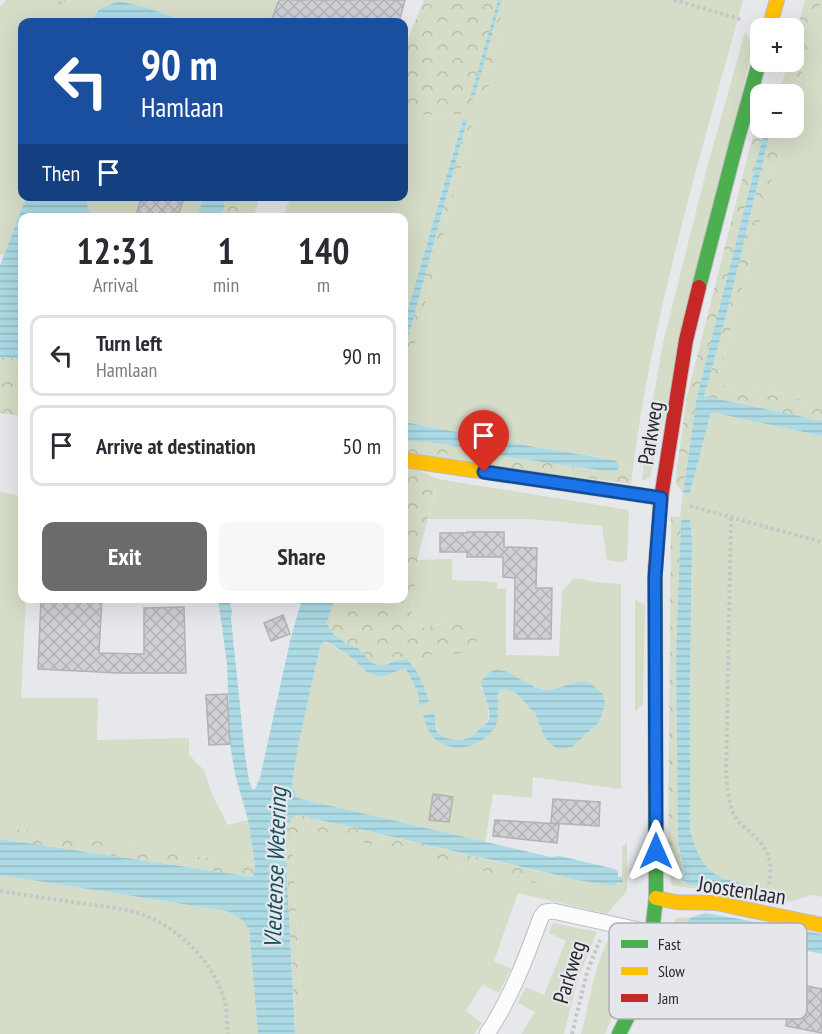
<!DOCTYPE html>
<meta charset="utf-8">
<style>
body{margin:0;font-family:"PT Sans Narrow",sans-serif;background:#f7f7f7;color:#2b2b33;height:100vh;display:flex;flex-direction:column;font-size:22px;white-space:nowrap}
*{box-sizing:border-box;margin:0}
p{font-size:20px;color:#7c7c81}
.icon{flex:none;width:33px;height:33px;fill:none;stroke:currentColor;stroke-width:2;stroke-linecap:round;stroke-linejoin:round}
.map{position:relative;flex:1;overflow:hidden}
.panel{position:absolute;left:18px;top:213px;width:390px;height:390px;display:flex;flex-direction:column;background:#fff;border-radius:12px;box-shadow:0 6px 24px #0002}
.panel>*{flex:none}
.banner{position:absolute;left:18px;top:18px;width:390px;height:183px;border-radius:12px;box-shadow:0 6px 24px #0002;background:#1a4fa0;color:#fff;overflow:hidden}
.buttons{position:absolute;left:750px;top:18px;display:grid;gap:12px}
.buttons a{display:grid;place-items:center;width:54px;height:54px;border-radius:12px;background:#fff;box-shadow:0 6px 24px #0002;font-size:30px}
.pin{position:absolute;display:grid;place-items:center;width:51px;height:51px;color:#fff;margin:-62px -26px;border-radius:50% 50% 50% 0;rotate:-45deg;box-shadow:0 0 6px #0007}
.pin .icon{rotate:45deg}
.me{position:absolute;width:66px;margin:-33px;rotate:0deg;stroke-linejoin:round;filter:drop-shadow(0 0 4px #0008)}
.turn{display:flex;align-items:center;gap:21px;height:126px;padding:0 24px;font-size:27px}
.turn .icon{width:78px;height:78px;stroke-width:2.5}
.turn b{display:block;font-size:42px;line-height:51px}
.then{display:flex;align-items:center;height:57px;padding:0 24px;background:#0003;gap:12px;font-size:22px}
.eta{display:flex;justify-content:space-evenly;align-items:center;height:102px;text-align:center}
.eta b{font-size:36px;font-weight:600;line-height:42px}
.primary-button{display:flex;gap:12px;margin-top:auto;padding:12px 24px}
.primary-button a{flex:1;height:69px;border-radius:12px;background:#6b6b6e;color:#fff;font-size:24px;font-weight:600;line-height:69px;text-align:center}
.primary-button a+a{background:#f7f7f7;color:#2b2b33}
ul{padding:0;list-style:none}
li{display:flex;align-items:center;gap:18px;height:81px;margin:0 12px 9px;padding:0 12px;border:3px solid #e1e1e2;border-radius:12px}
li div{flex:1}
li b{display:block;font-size:22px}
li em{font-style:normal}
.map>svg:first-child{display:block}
.grass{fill:#d5ddc8;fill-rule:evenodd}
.forest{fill:url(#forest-crowns)}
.water{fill:url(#water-rules)}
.building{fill:url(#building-cross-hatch);stroke:#b1b2b4;stroke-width:1.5}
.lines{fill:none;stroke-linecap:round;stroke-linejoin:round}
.lane-casing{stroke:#bdbec1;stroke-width:17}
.fast-casing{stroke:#bdbec1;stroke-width:16}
.slow-casing{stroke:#bdbec1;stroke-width:16}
.jam-casing{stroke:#bdbec1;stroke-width:16}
.path{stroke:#c6c6c7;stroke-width:4;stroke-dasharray:3 3;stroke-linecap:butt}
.lane{stroke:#fbfcfc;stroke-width:15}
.fast{stroke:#4caf50;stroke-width:14}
.slow{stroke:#ffc107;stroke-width:14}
.jam{stroke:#c62828;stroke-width:14}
.route-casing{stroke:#114b97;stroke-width:15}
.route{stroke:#1a73e8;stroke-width:10}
.labels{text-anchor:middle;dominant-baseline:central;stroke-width:4.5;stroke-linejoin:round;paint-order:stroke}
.street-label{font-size:22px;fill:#28282a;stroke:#e6e7ed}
.water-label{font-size:24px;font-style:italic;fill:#19525c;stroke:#e6e7ed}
.key{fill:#e6e7ed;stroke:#adaeb2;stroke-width:1.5}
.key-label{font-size:16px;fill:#28282a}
</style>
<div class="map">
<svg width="822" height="1034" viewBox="0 0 822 1034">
<defs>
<pattern id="forest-crowns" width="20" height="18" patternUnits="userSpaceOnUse" patternTransform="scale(1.5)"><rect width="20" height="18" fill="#d5ddc8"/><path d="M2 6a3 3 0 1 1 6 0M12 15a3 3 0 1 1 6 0" fill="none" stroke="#b7beac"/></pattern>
<pattern id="water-rules" width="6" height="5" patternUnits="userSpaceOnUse" patternTransform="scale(1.5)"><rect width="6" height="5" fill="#acdbe5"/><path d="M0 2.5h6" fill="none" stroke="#94bcc5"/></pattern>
<pattern id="building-cross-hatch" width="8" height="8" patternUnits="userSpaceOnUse" patternTransform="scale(1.5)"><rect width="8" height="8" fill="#d0d1d4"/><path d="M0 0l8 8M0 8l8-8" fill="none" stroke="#b3b3b6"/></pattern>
</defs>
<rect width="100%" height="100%" fill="#e7e8ec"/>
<path class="grass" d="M6,0H279L271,22H187L148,8L119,1L99,9L91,22H22V196L26,197L4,255L0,254V6Z
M504,0H743C701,155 653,310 633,469L618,463L596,456L578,455L508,442L404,422V387L473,121H462L404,323V218H282L291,197L404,196V115L468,114L475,88L486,101Z
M821,0H822V405L765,390L716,385L786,128H794V101Z
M745,32L752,43L753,46L650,477L645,480H642L646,440L663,343L707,168Z
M87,197H208L207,198L203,200L197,218L93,217L88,209Z
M711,412L822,436V897L813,895L788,902L671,885L668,854L681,857L685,875L682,881L745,884C736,881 724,880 717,875C701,866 694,846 690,830V683L692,540L690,520L682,519L680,517L683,493H690Z
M438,479L629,510L627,560L622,562L607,560L602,526L530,519H428Z
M0,492L22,496V598L26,599L21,698H98L97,740L189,738V755L204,770L212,794L228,825L248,820L255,865L0,827Z
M452,559V580L497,582V589L506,588V655L559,656L562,591L574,578L598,582L621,584V789L533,777L532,798L493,794L485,842L301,799L296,796L292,784L298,746L320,647L324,641L351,657L364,670L395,672L400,669H406L417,690L420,705L414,666L411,663L435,653L461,620L422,628L409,626L414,592L417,560ZM522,681L545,690L553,689L582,681L592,729L586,734L541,727L534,711L527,706L522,698L518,697L514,691L505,689L500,690L497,694V724L457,748L429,730L424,716L434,712C435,718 435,726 438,731C442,740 460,742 468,738C473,736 487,724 488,719C490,710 485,695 481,687Z
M635,599L645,605L643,704L635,712Z
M307,829L551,887L554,875L615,886L622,882V847L627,843V888L626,892L607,914L518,893L494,961L511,969L499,993L482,985L466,1011L482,1023L474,1034H295L294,1009L301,1010L293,855L296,834L301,830Z
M0,875L227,911L242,920L249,929L258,1034H0Z
M694,917L688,921L681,934L686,1008L692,1007L693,1013H662L658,1009L667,974L675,921L676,918Z
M553,923L597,932L578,978L564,1034H521L535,1012L518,1003L526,987L544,995L566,941L549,933Z
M609,938C626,943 625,952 633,966L605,1034H581C590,1001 593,969 609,938Z"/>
<path class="forest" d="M424,0H504L486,102L476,88L468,114L404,115V48Z
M805,0H821L794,101V94H779L788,62H794V42Z
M760,108V128H765L697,396L683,493L675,482L687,396Z
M465,119L473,121L404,387V353L467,121Z
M771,128H786L716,385L765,390L822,405V421L704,397L709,380L732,292Z
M229,197H260L253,217L220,218L225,207L222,205L225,198H228Z
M0,357L22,359V416L0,413Z
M404,440C434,443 465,446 494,455L606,471L620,466L619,464L633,469L631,484L404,455Z
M404,464L438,479L417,560L414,592L409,626L422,628L461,620L474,626C477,635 478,642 473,651L457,654L435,653L411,663L407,659L389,662L386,665L380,666L372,663L358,648L346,643L332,633L327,623L333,604L337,599H380L385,604L393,603L398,599L404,598Z
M671,516L680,517L682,519L681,521L676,655L678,841L681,857L668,854Z
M299,815L554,875L551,887L307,829L301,830L296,834L293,855L301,1010L294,1009L285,837C288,828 288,817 299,815Z
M0,827L255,865L253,877L0,839Z"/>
<path class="water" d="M498,0H501L475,95L472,97L471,95Z
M119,1L148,8L187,22H91L99,9Z
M463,119H465L467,121L404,353V323Z
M765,128H771L732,292L709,380L704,396L822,421V436L711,412L690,493H683L697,396Z
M208,196L229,197L228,199H225L223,205L225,206L220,217H197L203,200L207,198Z
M26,197H87L88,209L93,217L22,218V359L0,357V266Z
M404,422C447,430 491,439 535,447C562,452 590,455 616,461L620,466L616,471H606L494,455C465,446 434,443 404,440Z
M682,519L690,520L692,540L690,683V830C694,846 701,866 717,875C724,880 736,881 745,884L747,888V892L744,894L687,884L685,881H682L681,875L685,874L678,841L676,655L681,521Z
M218,599H229L232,611L231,618L245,755L249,780L252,789H255L260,778L291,637L302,599H337L333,604L327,623L332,633L346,643L358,648L372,663L380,666L386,665L393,661L407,659C419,671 424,686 429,701L420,706L417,690L406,669C396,669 390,677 379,676C366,675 361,666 352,658C346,653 330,643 324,641L320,647L298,746L292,784L296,796L301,799L551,857L560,856L615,869L618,872V877H622L623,882L618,883L615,886L578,880L299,815C288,817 288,828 285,838L295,1034H258L249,929L242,920L227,911L0,875V839L253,877L255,865L248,820L235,774L230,744L227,664Z
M496,669L507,672L535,687L545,690L553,689L582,681L589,682L603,694L605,704L599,722L572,747L558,749C542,740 541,726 534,711C527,708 527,704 522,699C519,696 517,695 514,691H507L505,689L500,690L498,694C497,703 499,714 497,722C496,729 490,733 486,737C471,750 449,752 434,738C428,732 426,723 423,716L434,712C435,718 435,726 437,731C442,740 460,742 468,738C474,736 478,730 483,726C486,724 488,722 489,719C491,705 482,693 481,681L490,672Z
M706,913L822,934V954L707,930L699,932L694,938L692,1007L686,1008L680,1006C679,981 671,940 689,920C693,916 700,914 706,913Z"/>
<path class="building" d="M279,0H405L399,22H271Z
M142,196H185L177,218H135Z
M467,532H504V547L537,548L536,588H552L551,639H514L515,578L503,577V557H467V552H440V533H467Z
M41,598H102L99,653L144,654V608L184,607L186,673H119L38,669Z
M283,615L290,634L271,641L264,623Z
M227,694L230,744L209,745L206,695Z
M433,794L453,797L449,822L429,820Z
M553,799L600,802L599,826L551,823Z
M495,820L559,824L557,843L493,836Z
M776,981L783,983V981L822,989V1033L786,1026L787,1016L770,1013Z"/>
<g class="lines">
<g class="lane-casing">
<path id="lane" d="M487,1034C511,998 526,958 541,917L545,912L553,911L652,933"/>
</g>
<g class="fast-casing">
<path id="fast" d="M699,287L736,145L760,59
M619,1034L630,1012L648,966L656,898L655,572"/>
</g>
<g class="slow-casing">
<path id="slow" d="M769,28L777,0
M404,460L661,498
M656,898L676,902L716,903L822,925"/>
</g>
<g class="jam-casing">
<path id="jam" d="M655,572L661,498L686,340L699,287"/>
</g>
<path class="path" d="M674,0L743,20
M59,4L65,0
M690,506L822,542
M731,518L726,774C728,789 728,807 737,820C741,825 747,829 751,833C769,849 773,861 769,884
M0,891C31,896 61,900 92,905C109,907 129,909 146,916C183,931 217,966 226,1006C227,1015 227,1025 228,1034
M572,1034L587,972L600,940"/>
<use href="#lane" class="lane"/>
<use href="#fast" class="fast"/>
<use href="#slow" class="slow"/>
<use href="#jam" class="jam"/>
</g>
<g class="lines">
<g class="route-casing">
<path id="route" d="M484,472L661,498L655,578L656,851"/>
</g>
<use href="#route" class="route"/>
</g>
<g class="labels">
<g class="street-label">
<text transform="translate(650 433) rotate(-81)">Parkweg</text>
<text transform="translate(742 890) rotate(9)">Joostenlaan</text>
<text transform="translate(569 972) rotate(-73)">Parkweg</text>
</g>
<g class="water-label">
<text transform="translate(275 868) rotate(-88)">Vleutense Wetering</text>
</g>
</g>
<rect x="609" y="923" width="198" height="96" rx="9" class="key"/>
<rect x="621" y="940" width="27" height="8" fill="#4caf50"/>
<rect x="621" y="967" width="27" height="8" fill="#ffc107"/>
<rect x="621" y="994" width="27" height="8" fill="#c62828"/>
<g class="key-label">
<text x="658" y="950">Fast</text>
<text x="658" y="977">Slow</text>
<text x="658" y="1004">Jam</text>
</g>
</svg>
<div class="buttons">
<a>+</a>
<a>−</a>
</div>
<div class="pin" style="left:484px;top:472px;background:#d93025"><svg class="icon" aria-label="arrive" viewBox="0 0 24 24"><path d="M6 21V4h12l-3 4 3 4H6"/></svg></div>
<svg class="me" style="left:656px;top:851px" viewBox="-20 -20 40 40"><path d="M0-17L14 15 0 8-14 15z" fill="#1a73e8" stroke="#fff" stroke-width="4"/></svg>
<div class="banner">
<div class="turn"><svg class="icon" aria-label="left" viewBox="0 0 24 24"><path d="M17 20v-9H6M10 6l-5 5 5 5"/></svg><div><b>90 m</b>Hamlaan</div></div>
<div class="then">Then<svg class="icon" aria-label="arrive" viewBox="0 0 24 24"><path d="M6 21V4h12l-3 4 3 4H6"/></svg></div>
</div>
<section class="panel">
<div class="eta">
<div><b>12:31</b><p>Arrival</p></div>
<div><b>1</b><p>min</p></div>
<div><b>140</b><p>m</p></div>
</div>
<ul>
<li><svg class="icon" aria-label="left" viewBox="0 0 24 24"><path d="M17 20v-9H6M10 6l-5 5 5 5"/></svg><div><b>Turn left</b><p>Hamlaan</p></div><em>90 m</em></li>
<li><svg class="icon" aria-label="arrive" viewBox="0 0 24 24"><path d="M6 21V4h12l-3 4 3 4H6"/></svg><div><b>Arrive at destination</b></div><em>50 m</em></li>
</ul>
<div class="primary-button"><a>Exit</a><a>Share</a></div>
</section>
</div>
